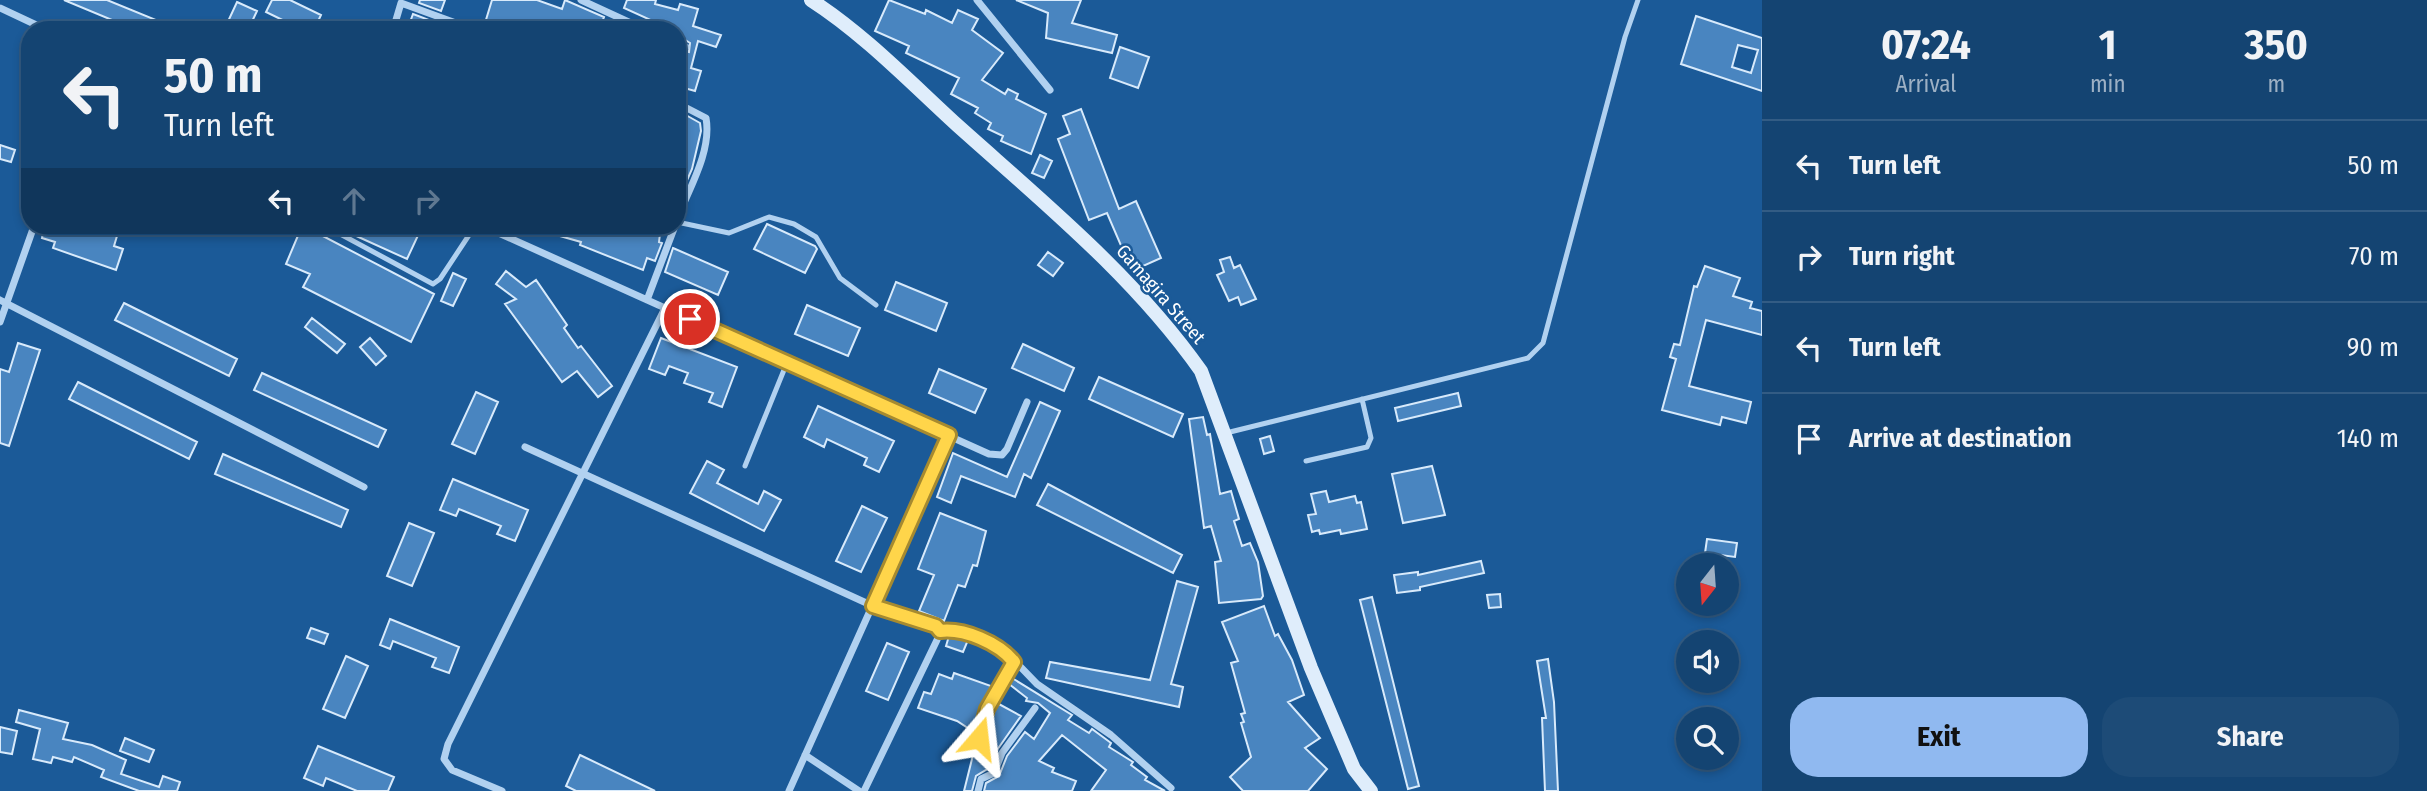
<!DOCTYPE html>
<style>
body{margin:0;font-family:"Fira Sans Condensed",sans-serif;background:#1d4b77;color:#f1f3f6;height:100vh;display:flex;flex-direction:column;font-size:26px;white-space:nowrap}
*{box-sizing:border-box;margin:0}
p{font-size:23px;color:#9db0c4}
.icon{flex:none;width:38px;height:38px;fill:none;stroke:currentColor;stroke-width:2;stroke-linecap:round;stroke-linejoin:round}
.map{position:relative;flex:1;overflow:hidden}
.sheet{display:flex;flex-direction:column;background:#144472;width:665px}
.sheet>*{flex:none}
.hud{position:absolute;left:21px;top:21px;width:665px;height:214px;border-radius:28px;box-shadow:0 4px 10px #0003,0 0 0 2px #335c84;background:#144472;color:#f1f3f6;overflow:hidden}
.needle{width:46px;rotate:197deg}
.buttons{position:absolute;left:1676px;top:553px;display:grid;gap:14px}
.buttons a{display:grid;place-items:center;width:63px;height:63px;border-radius:50%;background:#144472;box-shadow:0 4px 10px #0003,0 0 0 2px #335c84;font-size:35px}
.pin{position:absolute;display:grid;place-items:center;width:60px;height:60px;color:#fff;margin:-30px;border:4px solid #fff;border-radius:50%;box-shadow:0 2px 7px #0007}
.me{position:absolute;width:77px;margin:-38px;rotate:17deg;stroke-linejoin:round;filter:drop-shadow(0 0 5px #0008)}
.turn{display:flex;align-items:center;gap:24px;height:147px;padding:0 28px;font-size:32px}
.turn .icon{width:91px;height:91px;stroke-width:2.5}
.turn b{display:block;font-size:49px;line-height:60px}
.lanes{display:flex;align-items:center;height:66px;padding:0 28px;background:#0003;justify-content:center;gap:35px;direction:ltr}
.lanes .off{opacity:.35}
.eta{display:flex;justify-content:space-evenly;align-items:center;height:119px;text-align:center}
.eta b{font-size:42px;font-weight:700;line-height:49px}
.primary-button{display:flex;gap:14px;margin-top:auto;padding:14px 28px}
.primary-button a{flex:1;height:80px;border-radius:28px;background:#90b9f0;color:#111;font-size:28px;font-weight:700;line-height:80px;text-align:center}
.primary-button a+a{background:#1d4b77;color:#f1f3f6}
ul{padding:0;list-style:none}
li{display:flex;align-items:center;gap:21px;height:91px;padding:0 28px;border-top:2px solid #335c84}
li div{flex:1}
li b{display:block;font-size:26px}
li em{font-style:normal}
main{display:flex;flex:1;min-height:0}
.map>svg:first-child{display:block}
.building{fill:#4985c0;stroke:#d8eafb;stroke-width:2;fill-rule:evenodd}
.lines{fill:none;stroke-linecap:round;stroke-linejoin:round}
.lane{stroke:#b1d1f0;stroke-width:5}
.street{stroke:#b1d1f0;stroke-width:7}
.secondary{stroke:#dfedfb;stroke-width:14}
.route-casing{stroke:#a68a30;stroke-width:18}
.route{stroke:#ffd54a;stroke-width:12}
.labels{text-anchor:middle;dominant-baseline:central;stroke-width:5;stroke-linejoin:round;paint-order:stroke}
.street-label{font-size:19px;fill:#fff;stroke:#1b5a98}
</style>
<main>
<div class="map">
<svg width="1762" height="791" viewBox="0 0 1762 791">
<rect width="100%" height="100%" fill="#1b5a98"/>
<path class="building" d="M64,0H107L156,20L153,30H136Z
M272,0H290L321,15L314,30H303L266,12Z
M420,0H445L441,11L419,3Z
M492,0H537L562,9L565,0L604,17L599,30H506L485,23Z
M627,0H656L655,4L678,10L680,4L698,9L693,26L721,35L716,47L698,41L691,68L701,71L695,91L677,86L678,50L689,52L690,43L677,35V30H652L653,21L624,8Z
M889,0L925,14L926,10L952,23L958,10L978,19L972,30L1003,53L982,80L1005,94L1008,89L1018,94L1016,99L1046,114L1031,154L1001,141L1003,136L988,129L991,123L975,113L978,108L951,94L959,78L906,53L909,46L875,31Z
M1016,0H1081L1072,23L1117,35L1112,53L1046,38L1048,13Z
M237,2L257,11L248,30H224Z
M413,14L437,23L435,30L409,25Z
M1696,16L1762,38V91L1681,64ZM1738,45L1758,50L1751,73L1732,67Z
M1120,47L1149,57L1138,88L1110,78Z
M1081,109L1119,209L1136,201L1161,258L1132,271L1107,213L1089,220L1058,139L1070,134L1063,116Z
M677,110L700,123L701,131L692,169L677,203Z
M0,145L15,150L11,162L0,159Z
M1040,155L1052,161L1044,178L1032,173Z
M767,224L815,246L817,249L805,273L754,249Z
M45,226H120L114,246L123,249L116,270L53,248L55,242L42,238Z
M302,226H320L317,233L434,294L411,342L303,287L310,274L286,264Z
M359,226H415L421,229L407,259L354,235Z
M535,226H661L659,242L662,243L655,261L647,258L643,270L580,245L581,242L535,229Z
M673,248L728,272L718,295L665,272Z
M1048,252L1063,263L1053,276L1038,265Z
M1230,257L1234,268L1240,265L1256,299L1241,305L1238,297L1229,301L1217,275L1224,272L1220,260Z
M1705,266L1740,278L1733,296L1752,302L1750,308L1762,311V335L1706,320L1689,386L1751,402L1746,423L1722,417L1720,425L1662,410L1676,359L1670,357L1674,344L1680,345L1694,286L1697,287Z
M506,271L526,287L536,280L567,325L564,328L578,348L581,346L612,386L598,397L577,371L562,382L505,304L516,299L496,284Z
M453,273L466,279L453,306L441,301Z
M896,282L947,303L936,331L885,310Z
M124,303L237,359L229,376L115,320Z
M807,305L860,328L848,356L795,334Z
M312,318L345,344L337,353L305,327Z
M370,338L386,356L376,365L360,347Z
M661,338L737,367L722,407L709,402L713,393L684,383L688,373L669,366L665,375L649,369Z
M18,343L40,350L9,446L0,443V369L9,372Z
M1023,344L1074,368L1064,391L1012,368Z
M939,369L986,389L975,413L929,393Z
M262,373L386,430L378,447L254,390Z
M1099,377L1183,414L1173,437L1089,399Z
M78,382L197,442L189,459L69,399Z
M476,392L498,402L475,454L452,444Z
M1458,393L1461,406L1398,421L1395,408Z
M1040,402L1060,411L1031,478L1024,474L1015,497L961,476L951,503L937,497L953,453L1007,477Z
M818,406L894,441L879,472L864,465L867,458L827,439L824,447L804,437Z
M1203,417L1207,435L1210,434L1220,494L1231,491L1239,519L1234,521L1242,546L1250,543L1258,562L1263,596L1261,599L1219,603L1215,562L1221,561L1211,526L1204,528L1189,419Z
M1270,436L1274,451L1264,454L1260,439Z
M223,454L348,510L341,527L215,474Z
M707,461L724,470L717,483L758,504L764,491L781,500L764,531L690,493Z
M1432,466L1445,515L1403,523L1392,474Z
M453,479L528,510L515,541L497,534L501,526L459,509L456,516L440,510Z
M1048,484L1182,555L1173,573L1037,505Z
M1326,491L1329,502L1355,496L1357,503L1361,502L1367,529L1341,534L1340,530L1320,534L1319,530L1312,532L1308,515L1316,514L1311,494Z
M862,506L887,518L861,572L836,561Z
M940,513L986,531L977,566L973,565L965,587L958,585L944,621L919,611L934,575L918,569Z
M409,523L434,533L412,586L387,576Z
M1707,539L1737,543L1735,557L1705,553Z
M1481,561L1484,573L1420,587V590L1397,593L1394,575L1418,572V575Z
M1177,581L1198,587L1171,684L1183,687L1179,707L1046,678L1050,662L1150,680Z
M1500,594L1501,607L1489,608L1487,595Z
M1372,597L1419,786L1408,789L1360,600Z
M1264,606L1275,636L1278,634L1292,660L1304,695L1288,702L1320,738L1305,748L1327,769L1308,791H1243L1230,777L1251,757L1241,723L1244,722L1241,714L1245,713L1231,663L1238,661L1222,622Z
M390,619L459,647L449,673L432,667L436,658L393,641L390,649L380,645Z
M311,628L328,634L324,644L307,638Z
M949,636L968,640L963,652L946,646Z
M887,643L909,652L888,700L866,691Z
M346,656L368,666L345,718L323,709Z
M1548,659L1554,702L1558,791H1545L1542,718H1546L1537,661Z
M954,673L991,686L974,732L957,721L918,708L924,692L931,694L939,674L952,679Z
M1012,678L1072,715L1068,720L1089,733L1092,729L1107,740L1111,743L1109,747L1133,762L1131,765L1147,777L1145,780L1165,791H1091L1106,770L1062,735L1039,761L1054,768L1052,772L1076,781L1072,791H984L986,783L999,776L1007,756L1025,732L1034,739L1050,713L1038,703L1026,701L1027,698L1009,684Z
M997,703L1021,716L997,750L989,768L976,776L972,791H964L976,743L985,740Z
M19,710L68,723L63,739L92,745L126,760L121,774L159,787L163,776L180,782L177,791H139L101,777L104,770L74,757L72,762L53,757L51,763L33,759L40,729L16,722Z
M0,727L17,731L12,754L0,752Z
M125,738L154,750L149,762L120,751Z
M318,746L394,777L388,791H357L326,778L323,786L304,778Z
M580,755L655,791H576L566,786Z"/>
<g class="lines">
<path class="lane" d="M677,222L729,233L769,217L794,224L816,237L840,278L876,305
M329,228L433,284L440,279L475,226
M1226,433L1528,358L1543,343L1625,37L1638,0
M1306,461L1367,447L1371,438L1362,399
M745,466L786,365"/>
<path class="street" d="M581,0L646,30
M977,0L1050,90
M0,8L47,30
M393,30L401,3L475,30
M677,43L686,47
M677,103L706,118C712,151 689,189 677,219
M483,226L989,454L1002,455L1007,449L1027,402
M0,300L364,487
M647,300L675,226
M0,322L34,226
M525,447L873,606L936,627L940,631L937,640L864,791
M940,631L952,629L970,634L1007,653L1037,684L1111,735L1171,788
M979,738L987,709L1014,662
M805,755L859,791
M502,791L452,770L444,759L448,744L665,308
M789,791L949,435
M978,791L981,779L994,773L1002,753L1035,708"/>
<path class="secondary" d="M811,0C864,34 911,83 957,125C1043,202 1134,276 1201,371L1311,668L1354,769L1371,791"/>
</g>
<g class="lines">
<g class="route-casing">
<path id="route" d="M690,319L949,435L873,606L936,626L940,631C964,628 999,643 1014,662L987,709L979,738"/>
</g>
<use href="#route" class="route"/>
</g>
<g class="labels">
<g class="street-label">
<text transform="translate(1161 294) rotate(49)">Gamagira Street</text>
</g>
</g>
</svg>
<div class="buttons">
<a><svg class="needle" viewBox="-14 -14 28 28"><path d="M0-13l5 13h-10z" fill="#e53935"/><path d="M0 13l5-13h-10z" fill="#9db0c4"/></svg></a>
<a><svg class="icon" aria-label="sound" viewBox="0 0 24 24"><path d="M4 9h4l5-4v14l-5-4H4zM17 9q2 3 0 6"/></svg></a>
<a><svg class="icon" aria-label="search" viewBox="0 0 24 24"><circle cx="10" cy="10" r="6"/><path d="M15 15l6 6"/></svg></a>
</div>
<div class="pin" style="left:690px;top:319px;background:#d93025"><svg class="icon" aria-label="arrive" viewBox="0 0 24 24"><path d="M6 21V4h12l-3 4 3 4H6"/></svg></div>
<svg class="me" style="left:979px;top:738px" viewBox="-20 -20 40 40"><path d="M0-17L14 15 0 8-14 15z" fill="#ffd54a" stroke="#fff" stroke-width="4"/></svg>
<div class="hud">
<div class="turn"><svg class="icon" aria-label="left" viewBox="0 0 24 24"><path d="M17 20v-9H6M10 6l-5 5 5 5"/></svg><div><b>50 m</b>Turn left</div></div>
<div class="lanes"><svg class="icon" aria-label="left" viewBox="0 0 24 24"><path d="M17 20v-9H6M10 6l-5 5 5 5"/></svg><svg class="icon off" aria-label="ahead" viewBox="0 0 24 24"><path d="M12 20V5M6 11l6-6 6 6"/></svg><svg class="icon off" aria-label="right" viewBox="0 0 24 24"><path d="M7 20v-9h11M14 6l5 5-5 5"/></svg></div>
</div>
</div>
<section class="sheet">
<div class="eta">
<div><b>07:24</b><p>Arrival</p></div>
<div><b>1</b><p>min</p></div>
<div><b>350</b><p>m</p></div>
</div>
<ul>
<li><svg class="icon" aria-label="left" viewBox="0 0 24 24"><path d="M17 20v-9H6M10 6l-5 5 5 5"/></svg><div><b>Turn left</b></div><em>50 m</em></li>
<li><svg class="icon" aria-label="right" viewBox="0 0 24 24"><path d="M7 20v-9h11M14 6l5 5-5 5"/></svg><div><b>Turn right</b></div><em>70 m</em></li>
<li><svg class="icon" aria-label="left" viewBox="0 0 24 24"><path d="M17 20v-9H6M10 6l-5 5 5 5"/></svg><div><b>Turn left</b></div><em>90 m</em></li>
<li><svg class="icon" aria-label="arrive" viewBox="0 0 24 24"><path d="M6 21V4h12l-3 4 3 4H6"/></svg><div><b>Arrive at destination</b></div><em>140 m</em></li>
</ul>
<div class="primary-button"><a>Exit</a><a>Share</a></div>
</section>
</main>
